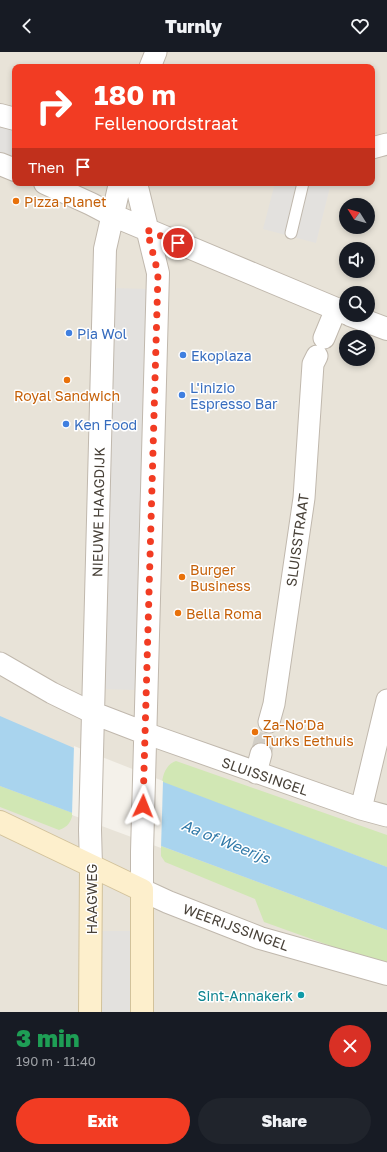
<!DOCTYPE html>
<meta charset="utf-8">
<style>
body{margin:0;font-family:"Golos Text",sans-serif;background:#20242c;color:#f1f3f6;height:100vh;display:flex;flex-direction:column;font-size:15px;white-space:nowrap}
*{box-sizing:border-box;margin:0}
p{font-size:13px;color:#9ea1a6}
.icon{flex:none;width:22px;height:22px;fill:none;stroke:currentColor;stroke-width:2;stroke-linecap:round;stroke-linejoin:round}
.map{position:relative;height:960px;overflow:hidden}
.panel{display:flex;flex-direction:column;background:#171b24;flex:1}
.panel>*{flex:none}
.hud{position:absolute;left:12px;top:12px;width:363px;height:122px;border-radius:8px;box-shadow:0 2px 6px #0003;background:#f23c23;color:#fff;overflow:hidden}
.needle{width:26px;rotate:307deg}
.tools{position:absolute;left:339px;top:146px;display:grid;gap:8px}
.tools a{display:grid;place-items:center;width:36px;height:36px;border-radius:50%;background:#171b24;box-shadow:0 2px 6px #0003;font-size:20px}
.pin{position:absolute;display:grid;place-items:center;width:34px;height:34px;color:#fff;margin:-17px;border:2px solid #fff;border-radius:50%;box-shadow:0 1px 4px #0007}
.me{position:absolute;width:44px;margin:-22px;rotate:2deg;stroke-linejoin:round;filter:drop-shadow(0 0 3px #0008)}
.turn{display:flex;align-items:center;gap:14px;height:84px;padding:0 16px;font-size:18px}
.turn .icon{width:52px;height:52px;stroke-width:2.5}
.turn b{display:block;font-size:28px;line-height:34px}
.then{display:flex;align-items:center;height:38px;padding:0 16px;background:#0003;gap:8px;font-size:15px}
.round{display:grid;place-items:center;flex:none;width:42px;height:42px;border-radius:21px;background:#20242c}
.overview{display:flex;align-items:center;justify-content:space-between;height:68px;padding:0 16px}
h1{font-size:24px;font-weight:800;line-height:30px;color:#1e9e55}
.cta{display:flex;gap:8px;margin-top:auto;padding:8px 16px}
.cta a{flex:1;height:46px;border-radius:24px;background:#f23c23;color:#fff;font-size:16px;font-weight:800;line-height:46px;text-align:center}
.cta a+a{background:#20242c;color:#f1f3f6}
header{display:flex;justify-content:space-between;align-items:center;height:52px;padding:0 16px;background:#171b24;font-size:18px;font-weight:800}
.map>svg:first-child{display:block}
.residential{fill:#e8e3d8;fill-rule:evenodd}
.green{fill:#d1e7b4}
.parking{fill:#e3e1de}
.water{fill:#a9d4ee}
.pier{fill:#f4f1ea}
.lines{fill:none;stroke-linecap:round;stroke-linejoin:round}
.minor-tunnel{stroke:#d2cec6;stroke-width:21;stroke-dasharray:21 10;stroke-linecap:butt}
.service-casing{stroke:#c0b8ad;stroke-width:13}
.minor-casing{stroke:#c0b8ad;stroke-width:23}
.tertiary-casing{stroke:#c0b8ad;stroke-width:24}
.secondary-casing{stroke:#d2c29b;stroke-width:24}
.service{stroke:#fff;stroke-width:11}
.minor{stroke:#fff;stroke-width:21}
.tertiary{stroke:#fff;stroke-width:22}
.secondary{stroke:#fdefcc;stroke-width:22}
.route{stroke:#f23c23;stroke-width:7;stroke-dasharray:0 12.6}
.food-dot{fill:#e8710a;stroke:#fff;stroke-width:1.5}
.shop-dot{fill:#3f7fe0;stroke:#fff;stroke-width:1.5}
.culture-dot{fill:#0f9aa8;stroke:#fff;stroke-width:1.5}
.labels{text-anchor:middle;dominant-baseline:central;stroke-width:3;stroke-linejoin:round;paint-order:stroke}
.food-label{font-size:14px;fill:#c56008;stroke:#fff;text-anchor:start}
.shop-label{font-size:14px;fill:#366cbe;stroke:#fff;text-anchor:start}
.street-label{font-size:14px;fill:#484138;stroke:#fff}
.culture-label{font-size:14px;fill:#0d838f;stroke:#fff;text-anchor:end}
.water-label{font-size:15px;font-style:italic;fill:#327aa9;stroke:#fff}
</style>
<header><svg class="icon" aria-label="back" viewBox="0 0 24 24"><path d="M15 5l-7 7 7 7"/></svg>Turnly<svg class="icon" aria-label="heart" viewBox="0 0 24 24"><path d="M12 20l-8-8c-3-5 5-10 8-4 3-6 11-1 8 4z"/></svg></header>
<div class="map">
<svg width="387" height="960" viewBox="0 0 387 960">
<rect width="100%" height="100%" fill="#f4f1ea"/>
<path class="residential" d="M0,0H387V960H0ZM15,15H372V131H15ZM346,153H368V175H346ZM346,197H368V219H346ZM346,241H368V263H346ZM346,285H368V307H346Z"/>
<path class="green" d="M176,709L387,783V815L162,731C163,721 167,712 176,709Z
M0,734L73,761C71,770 68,775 59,778L0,755Z
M161,794L387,878V914L264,870L255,847L165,810L161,804Z"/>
<path class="parking" d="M0,71L15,75V107L0,102Z
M275,131H331L316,191L263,177Z
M110,236L149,237L138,638L100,637Z
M95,879H134V960H95Z"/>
<path class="water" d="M0,664L74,696L387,815V878L0,734Z"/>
<path class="pier" d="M74,694L163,729L161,796L72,763Z"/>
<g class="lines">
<path class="minor-tunnel" d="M261,702L269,670"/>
<g class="service-casing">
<path id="service" d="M291,181L303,131"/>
</g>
<g class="minor-casing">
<path id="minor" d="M150,15L156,0
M372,96L387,92
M324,286L336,257
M0,611L52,641L93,661
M269,670L274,652L304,446L313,312L317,304
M145,681L361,757L387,764
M256,721L261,702
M361,757L387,648"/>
</g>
<g class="tertiary-casing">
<path id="tertiary" d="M0,63L15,67
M0,112L15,118
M45,131L91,152L112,163L346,261
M136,131L158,221L142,800V838L168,850L260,886L387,922
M350,263L387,277
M93,661L145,681
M91,814L90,778L105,197L120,131"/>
</g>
<g class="secondary-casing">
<path id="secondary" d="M0,770L142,838V960
M90,960L91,814"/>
</g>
<use href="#service" class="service"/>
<use href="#minor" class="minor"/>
<use href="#tertiary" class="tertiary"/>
<use href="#secondary" class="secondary"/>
</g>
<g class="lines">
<path class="route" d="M143,754L158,221L147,178L178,191"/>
</g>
<g class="food-dot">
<circle cx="16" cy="149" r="4"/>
<circle cx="67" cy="328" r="4"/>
<circle cx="182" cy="525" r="4"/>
<circle cx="178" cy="561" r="4"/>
<circle cx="255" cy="680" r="4"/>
</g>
<g class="shop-dot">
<circle cx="69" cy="281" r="4"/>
<circle cx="183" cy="303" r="4"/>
<circle cx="182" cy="343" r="4"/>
<circle cx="66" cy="372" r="4"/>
</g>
<circle class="culture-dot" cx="301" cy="943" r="4"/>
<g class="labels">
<g class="food-label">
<text x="24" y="149">Pizza Planet</text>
<text x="67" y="343" text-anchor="middle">Royal Sandwich</text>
<text x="190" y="517">Burger<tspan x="190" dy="16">Business</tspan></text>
<text x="186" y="561">Bella Roma</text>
<text x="263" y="672">Za-No'Da<tspan x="263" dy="16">Turks Eethuis</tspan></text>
</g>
<g class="shop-label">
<text x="77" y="281">Pia Wol</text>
<text x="191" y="303">Ekoplaza</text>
<text x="190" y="335">L'inizio<tspan x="190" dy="16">Espresso Bar</tspan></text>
<text x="74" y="372">Ken Food</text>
</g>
<g class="street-label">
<text transform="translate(98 460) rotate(-89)">NIEUWE HAAGDIJK</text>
<text transform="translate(297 488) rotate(-82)">SLUISSTRAAT</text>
<text transform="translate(265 724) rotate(19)">SLUISSINGEL</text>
<text transform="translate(91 847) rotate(-90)">HAAGWEG</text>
<text transform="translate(236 875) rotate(20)">WEERIJSSINGEL</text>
</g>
<g class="culture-label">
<text x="293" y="943">Sint-Annakerk</text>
</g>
<g class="water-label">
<text transform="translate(226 789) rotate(22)">Aa of Weerijs</text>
</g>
</g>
</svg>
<div class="tools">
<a><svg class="needle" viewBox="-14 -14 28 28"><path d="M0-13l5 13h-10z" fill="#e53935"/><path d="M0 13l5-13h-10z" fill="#9ea1a6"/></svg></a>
<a><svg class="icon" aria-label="sound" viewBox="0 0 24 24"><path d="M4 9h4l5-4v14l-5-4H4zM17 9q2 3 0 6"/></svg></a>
<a><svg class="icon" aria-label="search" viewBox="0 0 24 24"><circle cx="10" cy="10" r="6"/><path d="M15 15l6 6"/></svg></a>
<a><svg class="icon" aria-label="layers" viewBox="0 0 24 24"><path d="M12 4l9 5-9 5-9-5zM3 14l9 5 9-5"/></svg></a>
</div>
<div class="pin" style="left:178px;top:191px;background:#d93025"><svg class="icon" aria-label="arrive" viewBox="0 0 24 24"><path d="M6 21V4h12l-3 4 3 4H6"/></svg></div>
<svg class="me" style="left:143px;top:754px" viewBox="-20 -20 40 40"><path d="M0-17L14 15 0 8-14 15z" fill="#f23c23" stroke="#fff" stroke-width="4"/></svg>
<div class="hud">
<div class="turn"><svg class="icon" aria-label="right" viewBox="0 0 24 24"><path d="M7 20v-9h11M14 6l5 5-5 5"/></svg><div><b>180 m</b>Fellenoordstraat</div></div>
<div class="then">Then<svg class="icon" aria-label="arrive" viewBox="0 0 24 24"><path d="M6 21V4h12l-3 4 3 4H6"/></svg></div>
</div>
</div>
<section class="panel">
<div class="overview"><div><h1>3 min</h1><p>190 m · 11:40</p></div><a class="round" style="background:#d93025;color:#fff"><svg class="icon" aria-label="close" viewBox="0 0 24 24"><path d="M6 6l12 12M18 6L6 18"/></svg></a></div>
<div class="cta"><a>Exit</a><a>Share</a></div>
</section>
